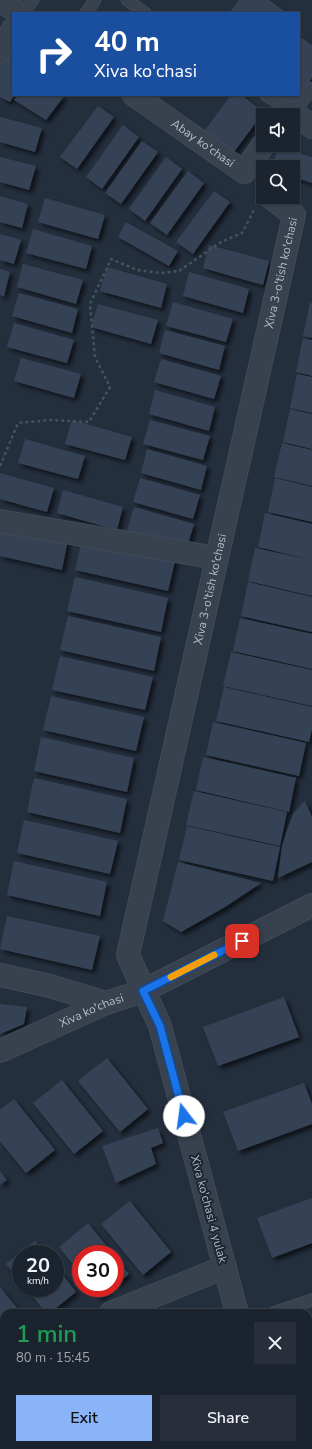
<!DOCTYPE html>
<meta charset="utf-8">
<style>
body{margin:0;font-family:"Nunito Sans",sans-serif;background:#282f3a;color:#f1f3f6;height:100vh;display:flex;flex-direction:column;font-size:15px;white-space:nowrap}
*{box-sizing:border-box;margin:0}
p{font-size:13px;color:#a0a4aa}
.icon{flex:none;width:22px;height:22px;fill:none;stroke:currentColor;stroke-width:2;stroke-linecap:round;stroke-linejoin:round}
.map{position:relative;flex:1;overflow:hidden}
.details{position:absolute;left:0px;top:1309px;width:312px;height:140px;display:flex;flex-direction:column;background:#1b232e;border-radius:12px 12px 0 0;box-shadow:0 1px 3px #0004,0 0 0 1px #39404a}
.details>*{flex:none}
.banner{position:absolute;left:12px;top:12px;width:288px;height:84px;border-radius:0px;box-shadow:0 1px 3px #0004,0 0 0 1px #39404a;background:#1a4fa0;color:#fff;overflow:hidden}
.controls{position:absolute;left:256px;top:108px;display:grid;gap:8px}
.controls a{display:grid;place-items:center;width:44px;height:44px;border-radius:0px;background:#1b232e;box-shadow:0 1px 3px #0004,0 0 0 1px #39404a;font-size:20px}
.speed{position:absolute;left:12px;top:1245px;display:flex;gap:8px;font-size:20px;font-weight:700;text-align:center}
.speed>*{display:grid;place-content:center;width:52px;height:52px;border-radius:50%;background:#1b232e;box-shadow:0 1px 3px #0004,0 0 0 1px #39404a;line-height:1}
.speed small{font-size:10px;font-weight:400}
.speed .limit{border:6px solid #d22;background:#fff;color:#111}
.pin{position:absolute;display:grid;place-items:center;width:34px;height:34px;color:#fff;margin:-17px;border-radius:8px;box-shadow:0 2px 6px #0006}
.me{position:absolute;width:44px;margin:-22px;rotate:345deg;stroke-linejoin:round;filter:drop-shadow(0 0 3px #0008)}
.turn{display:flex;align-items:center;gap:14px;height:84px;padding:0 16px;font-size:18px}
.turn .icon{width:52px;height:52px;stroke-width:2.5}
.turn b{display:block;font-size:28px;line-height:34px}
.round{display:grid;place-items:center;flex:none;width:42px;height:42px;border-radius:0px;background:#282f3a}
.summary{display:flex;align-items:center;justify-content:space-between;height:68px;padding:0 16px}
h1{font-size:24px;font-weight:600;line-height:30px;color:#1e9e55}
.cta{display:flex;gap:8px;margin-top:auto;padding:8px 16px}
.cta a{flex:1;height:46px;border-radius:0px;background:#8ab4f8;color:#111;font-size:16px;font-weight:600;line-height:46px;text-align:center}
.cta a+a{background:#282f3a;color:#f1f3f6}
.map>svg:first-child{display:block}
.building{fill:#364354;filter:url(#shadow)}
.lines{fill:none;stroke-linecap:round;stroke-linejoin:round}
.service-casing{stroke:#414a57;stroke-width:13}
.minor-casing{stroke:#414a57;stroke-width:24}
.path{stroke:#3f5557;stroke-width:2.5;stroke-dasharray:3 3;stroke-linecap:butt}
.service{stroke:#38414e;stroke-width:11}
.minor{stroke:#38414e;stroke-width:22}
.route-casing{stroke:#114b97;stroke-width:10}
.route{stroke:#1a73e8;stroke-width:7}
.slow{stroke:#f59e0b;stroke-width:7}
.labels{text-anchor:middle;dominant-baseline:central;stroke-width:4;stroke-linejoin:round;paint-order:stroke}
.street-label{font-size:12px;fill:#b4bcc9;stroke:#1d2633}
</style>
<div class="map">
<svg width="312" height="1449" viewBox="0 0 312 1449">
<defs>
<filter id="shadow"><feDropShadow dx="3.5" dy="3.5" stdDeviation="2" flood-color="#0009"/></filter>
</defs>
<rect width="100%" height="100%" fill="#242f3e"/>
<path class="building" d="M239,0H269L287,13H229Z
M299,36L312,45V78L293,105L278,95H299Z
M13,40V95H15L10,102L0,97V63Z
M18,95H65L46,120L14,100Z
M231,95H241L264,112L228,160L199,138Z
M98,106L114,117L77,169L60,157Z
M0,117L42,128L35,152L0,142Z
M123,125L139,137L102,189L86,177Z
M142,141L158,152L121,204L105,193Z
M278,147L312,157V183L293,177V167H272Z
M0,157L36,166L29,190L0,182Z
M166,157L182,169L145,221L129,209Z
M188,171L204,183L167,235L150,223Z
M214,191L230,202L193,254L176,242Z
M0,196L28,204L22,228L0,222Z
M45,198L105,215L98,239L38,222Z
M126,222L178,251L169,266L118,237Z
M33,229L92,246L86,269L26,253Z
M0,234L21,240L14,264L0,260Z
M209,245L269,261L263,285L203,268Z
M23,264L83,280L76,304L17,287Z
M107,267L167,284L161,308L100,291Z
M0,269L10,272L4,296L0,295Z
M189,272L249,289L243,313L183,296Z
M19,293L78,309L72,333L12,316Z
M173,302L233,319L226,342L166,326Z
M310,303H312V338L303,336Z
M98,304L158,320L151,344L91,327Z
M14,323L74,340L67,363L7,347Z
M165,330L225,346L219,370L159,353Z
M303,338L312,340V376L296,372Z
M21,358L81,374L74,398L14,381Z
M161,359L221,376L214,399L154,382Z
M297,374L312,377V413L290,408Z
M155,390L215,407L209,431L149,414Z
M290,409L312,414V449L283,442Z
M72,420L132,437L125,460L65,444Z
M150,420L210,436L203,460L143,444Z
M25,439L85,456L78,479L18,463Z
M282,443L312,450V486L274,477Z
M147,449L207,466L201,490L141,473Z
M0,473L54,488L47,512L0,499Z
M140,478L200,495L193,519L133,502Z
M275,478L312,487V522L268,512Z
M63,490L123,507L117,530L57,513Z
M134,507L194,524L187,548L127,531Z
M265,513L312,524V560L258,547Z
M0,525L69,534L62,570L0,556Z
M83,536L176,557L168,591L75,570Z
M255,548L312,560V596L248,581Z
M75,577L168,598L161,632L67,611Z
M248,582L312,597V632L241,616Z
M68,616L161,637L154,671L60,650Z
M240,618L312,634V669L233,651Z
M231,652L312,670V706L223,686Z
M60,656L153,677L145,710L52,690Z
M224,687L312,707V729L309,742L216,721Z
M51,696L144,717L136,751L43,730Z
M213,722L306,743L299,776L206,755Z
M41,737L134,758L127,792L34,771Z
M203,757L296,778L289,812L196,790Z
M34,778L127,799L120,833L27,812Z
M194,791L287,812L280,846L186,825Z
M305,801L312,817V862L278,878L282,846L288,827L294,812Z
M24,820L118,841L110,874L17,853Z
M187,826L280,847L273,881L179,860Z
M14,861L107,882L100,916L7,895Z
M178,862L261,883L225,907L181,932L163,921Z
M7,916L100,936L92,970L0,949Z
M284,997L299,1037L218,1066L203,1027Z
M0,1004L27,1007L24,1024L0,1034Z
M107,1058L148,1109L120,1132L78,1081Z
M62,1080L103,1131L74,1154L33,1103Z
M304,1083L312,1104V1124L238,1151L223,1112Z
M14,1099L55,1150L26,1173L0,1141V1110Z
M158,1128L163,1143L151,1148L156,1164L116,1183L102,1146Z
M0,1171L7,1180L0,1185Z
M312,1198V1243L272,1258L257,1218Z
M130,1201L171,1252L143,1275L101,1224Z
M88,1223L113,1254H81V1274L59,1247Z
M35,1241L46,1254H21V1282L6,1264Z
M115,1257L129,1274L115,1286Z
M55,1265L76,1292L50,1313H46L26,1288H55Z
M0,1287L21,1313H4V1330L0,1333Z
M92,1288H112L100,1298Z
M312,1337V1381L308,1383V1338Z
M312,1401V1416L308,1403Z
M173,1445H235L236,1449H174Z"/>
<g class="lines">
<g class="service-casing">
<path id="service" d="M127,0L145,13
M23,13L33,0
M86,13L95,0
M266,95L294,113L312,88
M273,1313L312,1300"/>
</g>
<g class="minor-casing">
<g id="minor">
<path d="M0,0L19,13"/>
<path d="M0,51L13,29"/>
<path id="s1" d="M134,95L244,172L263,145"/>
<path d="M292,115L294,113L312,127"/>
<path d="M0,521L217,558"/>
<path d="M0,975L50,986L106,1003"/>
<path id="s2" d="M0,1051L106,1003L143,991L312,905"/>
<path d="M111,1313L225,1267"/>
<path id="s3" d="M237,1313L160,1026L128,955L294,215L270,197"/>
<path d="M273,1445L274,1449"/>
</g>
</g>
<path class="path" d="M0,466L18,423L50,420L89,422L110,387L95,357L90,304L111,259L137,270L161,273L179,271L221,242L242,233L254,210"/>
<use href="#service" class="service"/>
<use href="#minor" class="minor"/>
</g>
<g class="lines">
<g class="route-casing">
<path id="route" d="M184,1116L160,1026L143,991L242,941"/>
</g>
<use href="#route" class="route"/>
<path class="slow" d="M171,977L214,955"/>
</g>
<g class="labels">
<g class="street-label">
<text stroke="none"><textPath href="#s1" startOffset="84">Abay ko'chasi</textPath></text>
<text stroke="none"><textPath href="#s3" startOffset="1074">Xiva 3-o'tish ko'chasi</textPath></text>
<text stroke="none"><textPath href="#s3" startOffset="750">Xiva 3-o'tish ko'chasi</textPath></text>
<text stroke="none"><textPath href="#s2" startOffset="100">Xiva ko'chasi</textPath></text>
<text transform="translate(209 1209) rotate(75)">Xiva ko'chasi 4 yulak</text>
</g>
</g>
</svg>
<div class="controls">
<a><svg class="icon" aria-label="sound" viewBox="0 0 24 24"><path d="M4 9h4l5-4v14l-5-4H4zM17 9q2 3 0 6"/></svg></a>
<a><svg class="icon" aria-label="search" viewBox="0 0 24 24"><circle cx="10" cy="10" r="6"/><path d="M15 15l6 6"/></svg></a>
</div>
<div class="speed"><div>20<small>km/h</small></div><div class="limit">30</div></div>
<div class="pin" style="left:242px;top:941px;background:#d93025"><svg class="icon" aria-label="arrive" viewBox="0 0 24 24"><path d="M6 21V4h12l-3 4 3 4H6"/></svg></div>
<svg class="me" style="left:184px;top:1116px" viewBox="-20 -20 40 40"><circle r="19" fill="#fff"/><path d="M0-13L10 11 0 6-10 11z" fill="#1a73e8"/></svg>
<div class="banner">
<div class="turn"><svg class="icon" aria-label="right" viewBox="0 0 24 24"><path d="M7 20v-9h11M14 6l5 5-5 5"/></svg><div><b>40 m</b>Xiva ko'chasi</div></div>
</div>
<section class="details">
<div class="summary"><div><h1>1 min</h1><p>80 m · 15:45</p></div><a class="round"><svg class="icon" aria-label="close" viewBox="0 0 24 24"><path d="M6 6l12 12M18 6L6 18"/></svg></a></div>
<div class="cta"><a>Exit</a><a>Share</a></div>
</section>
</div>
